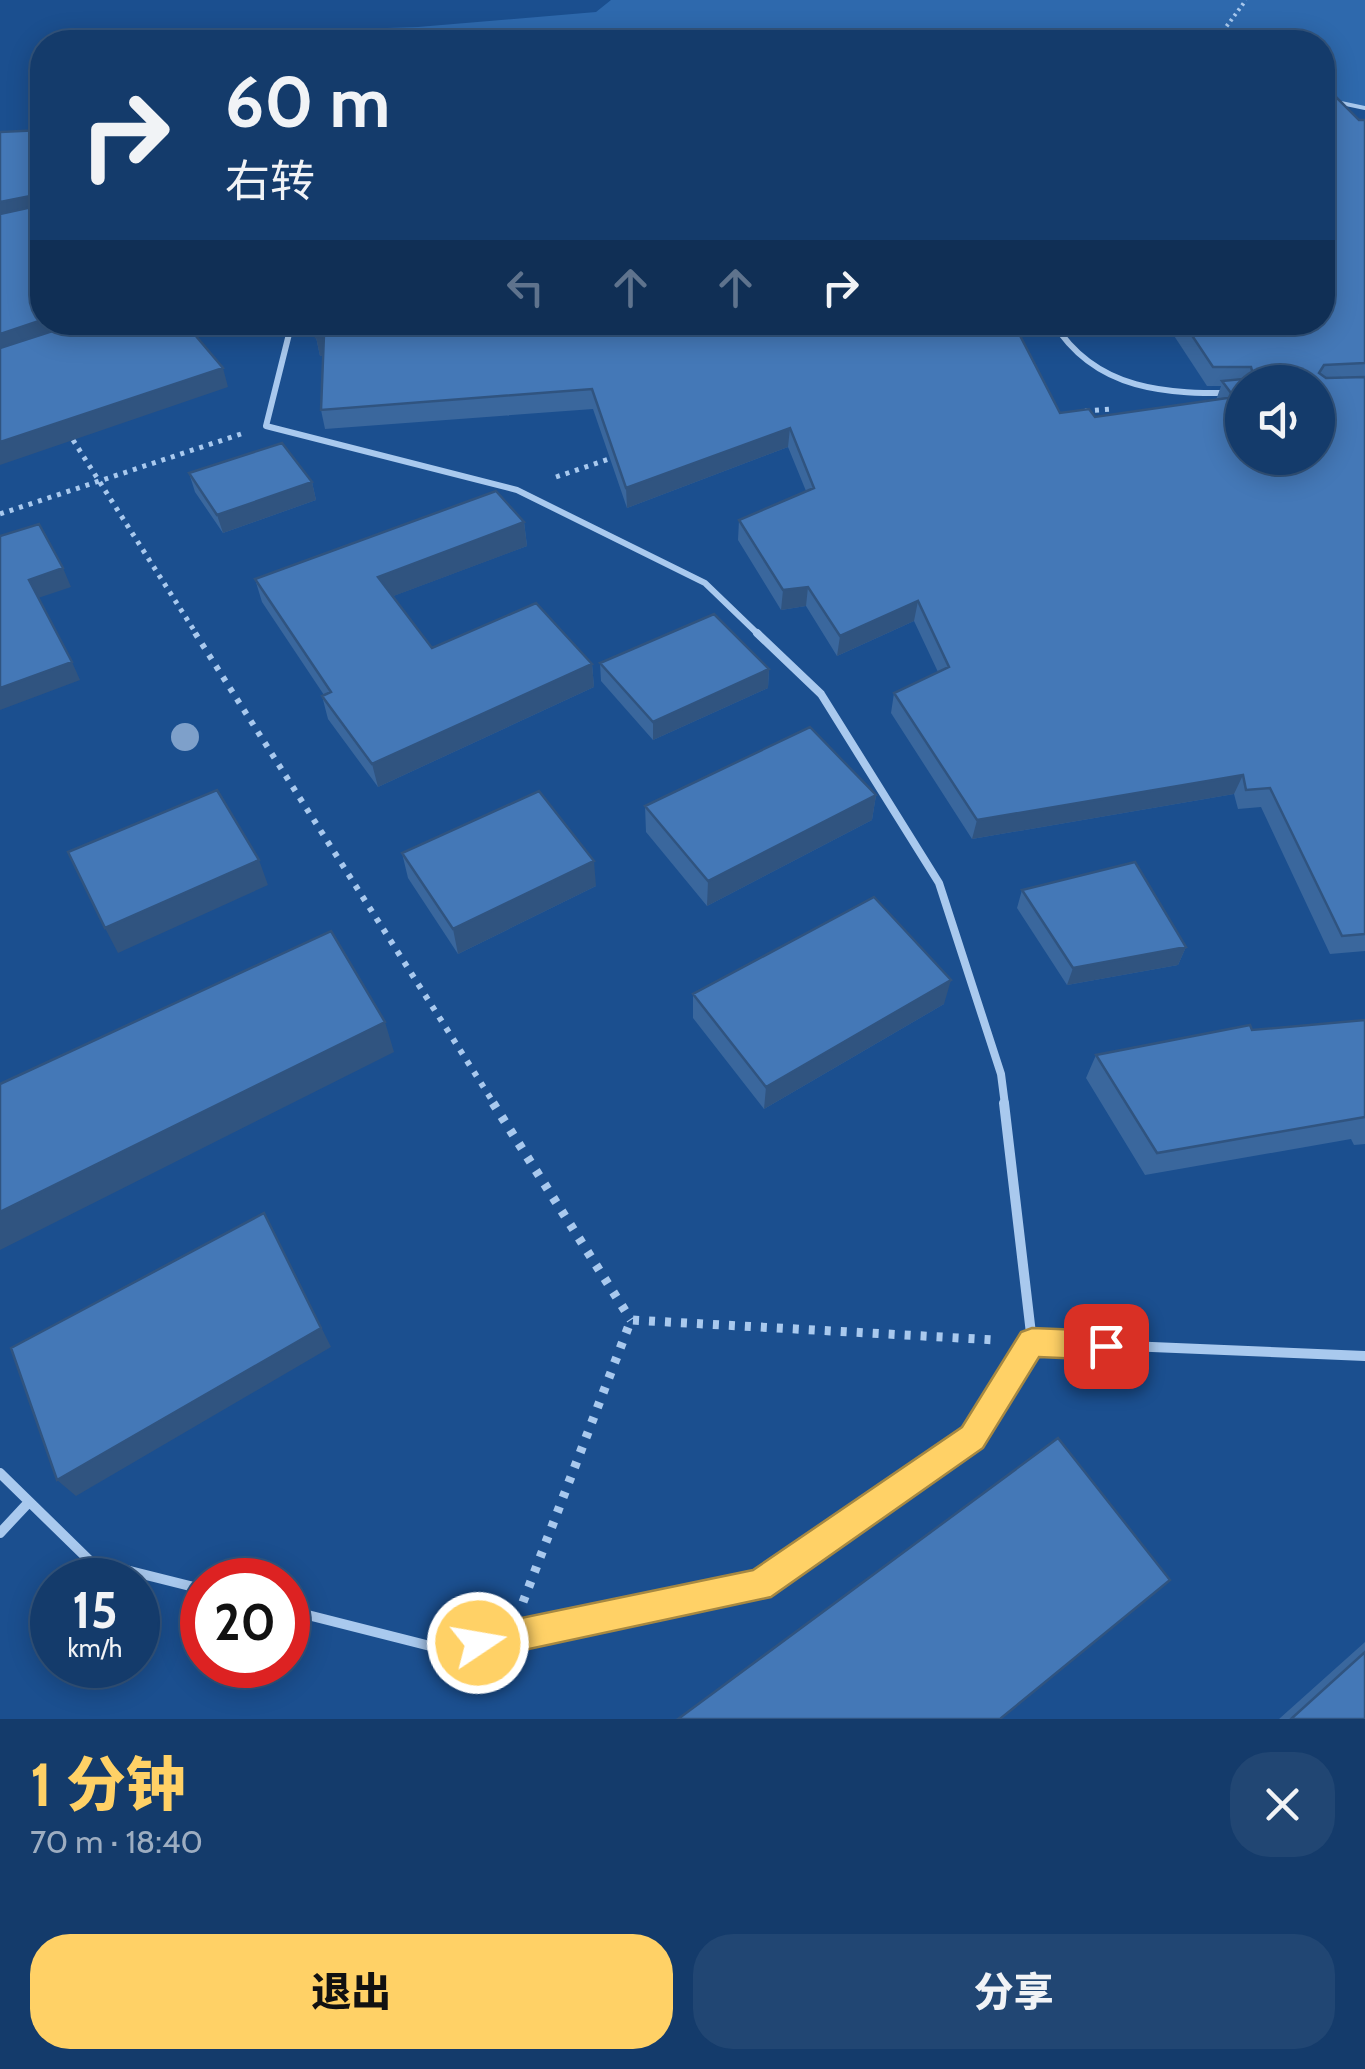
<!DOCTYPE html>
<html lang="zh">
<meta charset="utf-8">
<style>
body{margin:0;font-family:Cabin,"Noto Sans SC",sans-serif;background:#214673;color:#f1f3f6;height:100vh;display:flex;flex-direction:column;font-size:38px;white-space:nowrap}
*{box-sizing:border-box;margin:0}
p{font-size:32px;color:#9dadc1}
.icon{flex:none;width:55px;height:55px;fill:none;stroke:currentColor;stroke-width:2;stroke-linecap:round;stroke-linejoin:round}
.map{position:relative;height:1719px;overflow:hidden}
.details{display:flex;flex-direction:column;background:#143b6b;flex:1}
.details>*{flex:none}
.banner{position:absolute;left:30px;top:30px;width:1305px;height:305px;border-radius:40px;box-shadow:0 5px 25px #0003,0 0 0 2px #33557e;background:#143b6b;color:#f1f3f6;overflow:hidden}
.buttons{position:absolute;left:1225px;top:365px;display:grid;gap:20px}
.buttons a{display:grid;place-items:center;width:110px;height:110px;border-radius:50%;background:#143b6b;box-shadow:0 5px 25px #0003,0 0 0 2px #33557e;font-size:50px}
.speed{position:absolute;left:30px;top:1558px;display:flex;gap:20px;font-size:50px;font-weight:700;text-align:center}
.speed>*{display:grid;place-content:center;width:130px;height:130px;border-radius:50%;background:#143b6b;box-shadow:0 5px 25px #0003,0 0 0 2px #33557e;line-height:1}
.speed small{font-size:25px;font-weight:400}
.speed .limit{border:15px solid #d22;background:#fff;color:#111}
.pin{position:absolute;display:grid;place-items:center;width:85px;height:85px;color:#fff;margin:-42px;border-radius:20px;box-shadow:0 5px 15px #0006}
.me{position:absolute;width:110px;margin:-55px;rotate:78deg;stroke-linejoin:round;filter:drop-shadow(0 0 8px #0008)}
.turn{display:flex;align-items:center;gap:35px;height:210px;padding:0 30px;font-size:45px}
.turn .icon{width:130px;height:130px;stroke-width:2.5}
.turn b{display:block;font-size:70px;line-height:85px}
.lanes{display:flex;align-items:center;height:95px;padding:0 30px;background:#0003;justify-content:center;gap:50px;direction:ltr}
.lanes .off{opacity:.35}
.round{display:grid;place-items:center;flex:none;width:105px;height:105px;border-radius:40px;background:#214673}
.summary{display:flex;align-items:center;justify-content:space-between;height:170px;padding:0 30px}
h1{font-size:60px;font-weight:800;line-height:75px;color:#ffd166}
.primary-button{display:flex;gap:20px;margin-top:auto;padding:20px 30px}
.primary-button a{flex:1;height:115px;border-radius:40px;background:#ffd166;color:#111;font-size:40px;font-weight:800;line-height:115px;text-align:center}
.primary-button a+a{background:#214673;color:#f1f3f6}
.map>svg:first-child{display:block}
.green{fill:#2e69ad}
.lines{fill:none;stroke-linecap:round;stroke-linejoin:round}
.path-far3{stroke:#a9c9ee;stroke-width:4;stroke-dasharray:2.5 4;stroke-linecap:butt}
.path-far2{stroke:#a9c9ee;stroke-width:5;stroke-dasharray:4 6;stroke-linecap:butt}
.path-far1{stroke:#a9c9ee;stroke-width:6;stroke-dasharray:5 8;stroke-linecap:butt}
.path{stroke:#a9c9ee;stroke-width:9;stroke-dasharray:6 10;stroke-linecap:butt}
.service-far3{stroke:#a9c9ee;stroke-width:4}
.service-far2{stroke:#a9c9ee;stroke-width:6}
.service-far1{stroke:#a9c9ee;stroke-width:8}
.service{stroke:#a9c9ee;stroke-width:10}
.tree{fill:#7ea0ca}
.wall{fill:#3a679d}
.shaded-wall{fill:#305480}
.building{fill:#4478b7;stroke:#305480;stroke-width:2.5;fill-rule:evenodd}
.route{fill:#ffd166;stroke:#a68842;stroke-width:2.5}
</style>
<div class="map">
<svg width="1365" height="1719" viewBox="0 0 1365 1719">
<rect width="100%" height="100%" fill="#1b4f8f"/>
<path class="green" d="M611,0H1365V108L1323,99L1322,42H259L293,31L418,27L596,12Z"/>
<g class="lines">
<path class="path-far3" d="M1215,42L1246,0"/>
<path class="path-far2" d="M1085,411L1112,409
M73,440L197,635
M556,477L615,457
M0,514L241,434"/>
<path class="path-far1" d="M195,633L495,1105"/>
<path class="path" d="M493,1103L631,1320
M523,1602L631,1320L996,1340"/>
<path class="service-far3" d="M1322,99L1365,108"/>
<path class="service-far2" d="M292,322L266,426L517,490L705,583L759,635
M1053,322C1096,392 1167,394 1242,393
M175,325L191,322"/>
<path class="service-far1" d="M757,633L821,694L939,883L1001,1074L1005,1105"/>
<path class="service" d="M1032,1342L1365,1356
M0,1473L90,1561L202,1589
M0,1533L29,1502
M288,1610L446,1650L759,1585L973,1438L1032,1342L1004,1103"/>
</g>
<circle class="tree" cx="185" cy="737" r="14"/>
<path class="wall" d="M1359,120H1365V951L1330,954L1261,807L1238,809L1234,794L972,839L891,713L894,693L938,672L914,621L837,656L806,606L781,610L738,540L739,520L806,491L788,447L627,508L593,409L325,429L321,410L323,355L320,356L316,337L1095,417L1216,400L1221,386H1207L1165,322H1322Z
M189,473L312,482L316,500L223,533L195,492Z
M524,522L527,546L393,596L432,648L592,664L594,687L378,787L328,719L322,696L324,695L262,602L255,579Z
M600,663L769,669L768,688L653,740L601,681Z
M876,795L872,820L707,906L646,832L645,806Z
M402,853L596,886L458,954L408,878Z
M1022,890L1186,947L1178,965L1067,985L1017,908Z
M693,994L944,1004L764,1109L693,1018Z
M1365,1020V1144L1354,1145L1351,1139L1145,1175L1086,1078L1096,1055L1252,1030Z
M1365,1642V1719H1279Z"/>
<path class="shaded-wall" d="M35,195L42,213L0,222V202Z
M42,320V322H138L0,356V334Z
M324,334L328,354L320,356L316,337Z
M223,368L228,387L0,465V442Z
M790,428L788,447L627,508L626,488Z
M312,482L316,500L223,533L217,515Z
M524,522L527,546L383,600L378,577Z
M63,568L71,587L38,598L29,580Z
M808,587L806,606L781,610L783,590Z
M918,601L914,621L837,656L840,636Z
M72,662L80,680L0,710V688Z
M592,664L594,687L378,787L372,764Z
M769,669L768,688L653,740V722Z
M1243,775L1234,794L972,839L977,820Z
M876,795L872,820L707,906L708,881Z
M259,860L268,885L118,953L105,928Z
M594,861L596,886L458,954L453,929Z
M1186,947L1178,965L1067,985L1073,968Z
M951,980L944,1004L764,1109L766,1087Z
M385,1022L394,1052L0,1250V1212Z
M275,1234L331,1347L76,1496L57,1480Z"/>
<path class="building" d="M1322,86H1325L1359,120H1365V363L1324,365L1319,373L1326,378L1365,377V934L1342,936L1270,788L1246,790L1243,775L977,820L894,693L949,667L918,601L840,636L808,587L783,590L739,520L814,488L790,428L626,488L592,389L321,410L324,334L316,337L317,322H1013L1060,413L1089,409L1095,417L1234,397L1222,381L1254,378L1251,367H1213L1183,322H1322ZM1242,382H1318V458H1242Z
M42,130V320L0,334V214L37,206L41,198L35,195L0,202V132Z
M92,322H184L223,368L0,442V348L71,325Z
M282,443L312,482L217,515L189,473Z
M496,491L524,522L378,577L432,648L536,603L592,664L372,764L322,696L331,692L255,579Z
M39,524L63,568L29,580L72,662L0,688V536Z
M714,614L769,669L653,722L600,663Z
M810,727L876,795L708,881L645,806Z
M217,790L259,860L105,928L68,852Z
M539,791L594,861L453,929L402,853Z
M1135,862L1186,947L1073,968L1022,890Z
M874,897L951,980L766,1087L693,994Z
M331,931L385,1022L0,1212V1084Z
M1365,1020V1117L1157,1153L1096,1055L1250,1025L1252,1030Z
M264,1213L321,1328L57,1480L11,1348Z
M1058,1438L1170,1580L1000,1719H678Z
M1365,1652V1719H1291Z"/>
<path class="route" d="M1032,1328L1106,1331L1116,1335L1121,1346L1116,1356L1106,1360L1039,1357L983,1448L771,1597L478,1660L467,1655L462,1643L467,1632L478,1627L753,1570L962,1427L1021,1332Z"/>
</svg>
<div class="buttons">
<a><svg class="icon" aria-label="sound" viewBox="0 0 24 24"><path d="M4 9h4l5-4v14l-5-4H4zM17 9q2 3 0 6"/></svg></a>
</div>
<div class="speed"><div>15<small>km/h</small></div><div class="limit">20</div></div>
<div class="pin" style="left:1106px;top:1346px;background:#d93025"><svg class="icon" aria-label="arrive" viewBox="0 0 24 24"><path d="M6 21V4h12l-3 4 3 4H6"/></svg></div>
<svg class="me" style="left:478px;top:1643px" viewBox="-20 -20 40 40"><circle r="17" fill="#ffd166" stroke="#fff" stroke-width="3"/><path d="M0-11L8 9 0 5-8 9z" fill="#fff"/></svg>
<div class="banner">
<div class="turn"><svg class="icon" aria-label="right" viewBox="0 0 24 24"><path d="M7 20v-9h11M14 6l5 5-5 5"/></svg><div><b>60 m</b>右转</div></div>
<div class="lanes"><svg class="icon off" aria-label="left" viewBox="0 0 24 24"><path d="M17 20v-9H6M10 6l-5 5 5 5"/></svg><svg class="icon off" aria-label="ahead" viewBox="0 0 24 24"><path d="M12 20V5M6 11l6-6 6 6"/></svg><svg class="icon off" aria-label="ahead" viewBox="0 0 24 24"><path d="M12 20V5M6 11l6-6 6 6"/></svg><svg class="icon" aria-label="right" viewBox="0 0 24 24"><path d="M7 20v-9h11M14 6l5 5-5 5"/></svg></div>
</div>
</div>
<section class="details">
<div class="summary"><div><h1>1 分钟</h1><p>70 m · 18:40</p></div><a class="round"><svg class="icon" aria-label="close" viewBox="0 0 24 24"><path d="M6 6l12 12M18 6L6 18"/></svg></a></div>
<div class="primary-button"><a>退出</a><a>分享</a></div>
</section>
